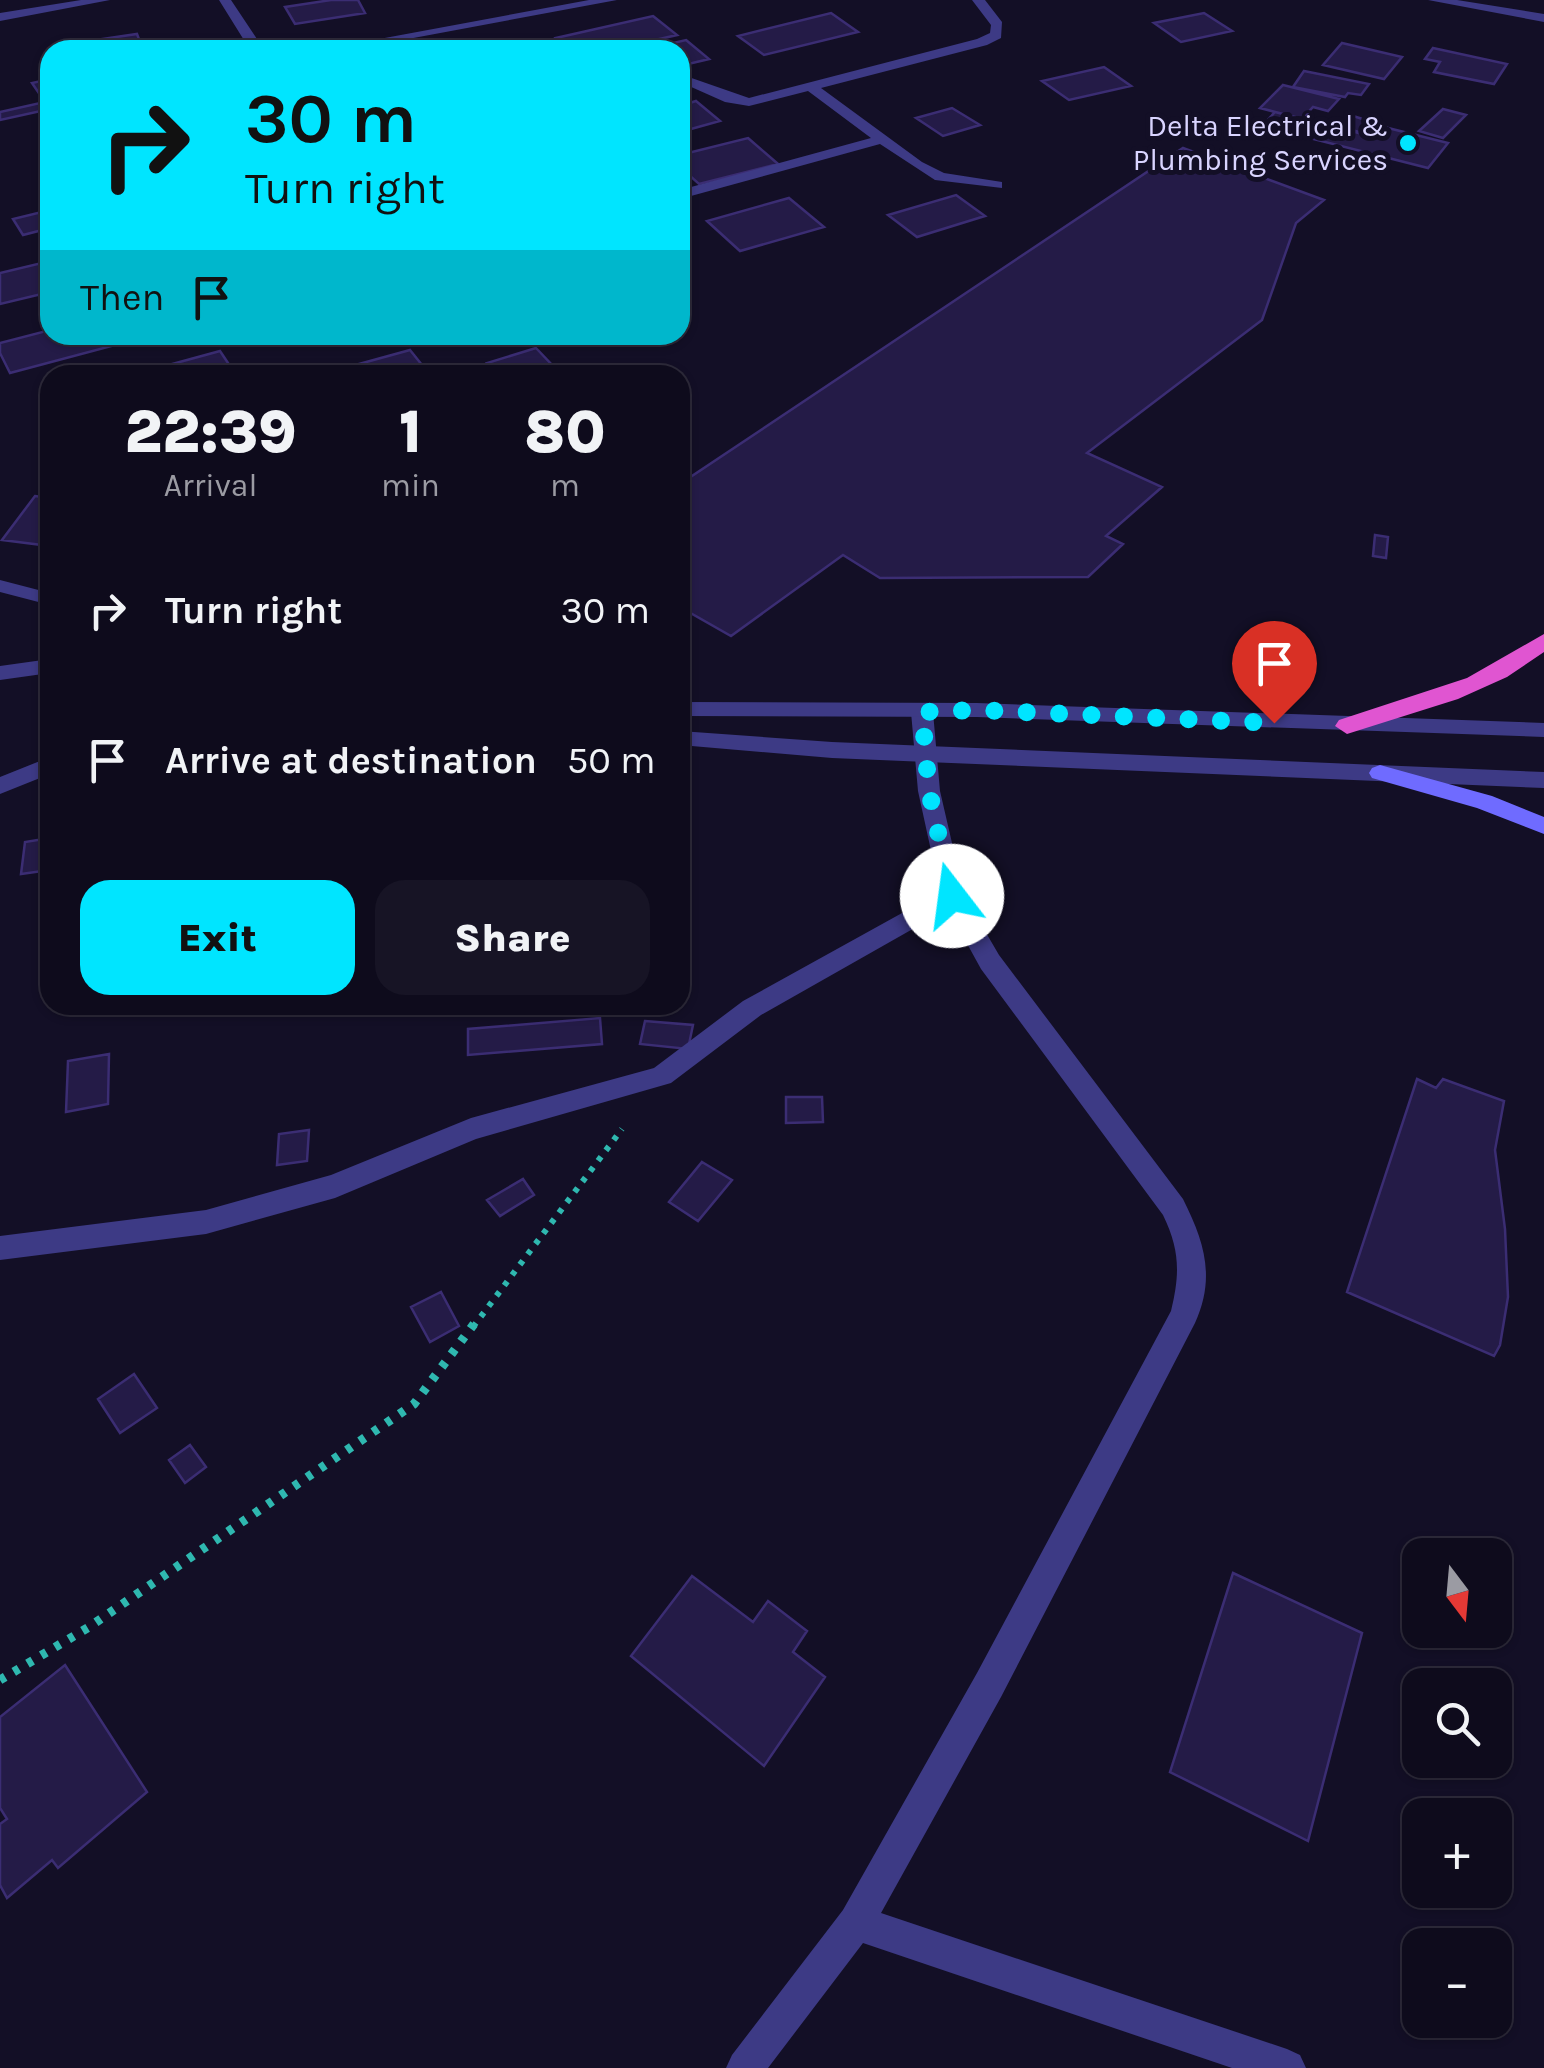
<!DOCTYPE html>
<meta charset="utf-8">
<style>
body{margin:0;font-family:Karla,sans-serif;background:#171425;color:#f1f3f6;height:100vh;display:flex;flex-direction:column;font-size:38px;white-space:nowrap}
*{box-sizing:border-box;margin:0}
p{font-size:32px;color:#9b9ba3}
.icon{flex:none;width:55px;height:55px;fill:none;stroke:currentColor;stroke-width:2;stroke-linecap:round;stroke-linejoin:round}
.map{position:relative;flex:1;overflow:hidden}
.sheet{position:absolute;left:40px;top:365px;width:650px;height:650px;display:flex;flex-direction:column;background:#0e0b1c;border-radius:30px;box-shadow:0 2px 8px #0004,0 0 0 2px #2e2b3b}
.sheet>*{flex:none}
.banner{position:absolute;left:40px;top:40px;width:650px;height:305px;border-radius:30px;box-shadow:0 2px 8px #0004,0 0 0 2px #2e2b3b;background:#00e5ff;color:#111;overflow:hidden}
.needle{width:65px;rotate:164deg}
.controls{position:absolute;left:1402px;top:1538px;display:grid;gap:20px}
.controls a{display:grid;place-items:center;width:110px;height:110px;border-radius:20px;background:#0e0b1c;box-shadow:0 2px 8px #0004,0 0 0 2px #2e2b3b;font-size:50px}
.pin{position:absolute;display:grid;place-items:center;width:85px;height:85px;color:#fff;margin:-102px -42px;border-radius:50% 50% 50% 0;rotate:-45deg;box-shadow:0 0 10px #0007}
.pin .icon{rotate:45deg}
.me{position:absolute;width:110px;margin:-55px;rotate:345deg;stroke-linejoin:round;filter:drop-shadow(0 0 8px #0008)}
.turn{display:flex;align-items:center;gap:35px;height:210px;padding:0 40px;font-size:45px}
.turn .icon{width:130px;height:130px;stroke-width:2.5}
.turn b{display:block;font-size:70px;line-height:85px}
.then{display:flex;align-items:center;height:95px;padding:0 40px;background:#0003;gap:20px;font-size:38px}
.eta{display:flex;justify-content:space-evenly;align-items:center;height:170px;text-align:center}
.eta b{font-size:60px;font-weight:800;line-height:70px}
.cta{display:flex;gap:20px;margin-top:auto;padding:20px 40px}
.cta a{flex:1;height:115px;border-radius:30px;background:#00e5ff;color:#111;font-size:40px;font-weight:800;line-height:115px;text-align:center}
.cta a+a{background:#171425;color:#f1f3f6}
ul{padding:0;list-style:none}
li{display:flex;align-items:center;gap:30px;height:150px;padding:0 40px}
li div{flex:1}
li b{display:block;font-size:38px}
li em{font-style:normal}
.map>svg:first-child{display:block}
.building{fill:#241b47;stroke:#3b2d73;stroke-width:2.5}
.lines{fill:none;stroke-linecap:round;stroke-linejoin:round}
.path-far1{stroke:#2fb8b0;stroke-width:6;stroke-dasharray:5 8;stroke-linecap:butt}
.path{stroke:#2fb8b0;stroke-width:9;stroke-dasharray:6 10;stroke-linecap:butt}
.minor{fill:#3d3a85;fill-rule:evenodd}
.tertiary{fill:#3d3a85;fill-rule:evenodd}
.secondary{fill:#6f6bff;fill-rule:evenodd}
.trunk{fill:#e055d1;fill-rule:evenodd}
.route{stroke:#00e5ff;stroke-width:18;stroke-dasharray:0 32.4}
.poi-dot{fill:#00e5ff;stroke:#130f26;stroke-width:4}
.labels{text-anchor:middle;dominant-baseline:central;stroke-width:10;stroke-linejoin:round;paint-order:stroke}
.far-poi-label{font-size:30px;fill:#d9d4ff;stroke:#130f26;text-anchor:end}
</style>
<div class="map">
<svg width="1544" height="2068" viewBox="0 0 1544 2068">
<rect width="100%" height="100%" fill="#130f26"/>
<path class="building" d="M331,0H358L365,13L295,24L285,7Z
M831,13L858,32L764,55L738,36Z
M1204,13L1232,31L1181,42L1154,23Z
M653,16L677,35L611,50H570L556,38Z
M137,34L143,50H64L62,45Z
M686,40L709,59L680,66V50H643Z
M1342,43L1402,57L1384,79L1323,65Z
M1433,48L1507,64L1494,84L1434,72L1440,62L1425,59Z
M1104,67L1131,86L1069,100L1042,81Z
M1304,71L1369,84L1361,95L1348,93L1345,97L1293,87Z
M50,79V109L0,120V112L45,102L32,83Z
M1283,85L1339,99L1328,111L1313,107L1302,119L1260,108Z
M696,101L720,121L680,132V106Z
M952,108L980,125L943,136L916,118Z
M1443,109L1466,115L1443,138L1419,131Z
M1275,112L1363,134L1372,124L1448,143L1428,168L1262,126Z
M1350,115L1372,122L1359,132L1337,126Z
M748,138L778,164L699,184L680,167V155Z
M1183,148L1324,200L1296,223L1262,320L1087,453L1162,487L1106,536L1123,544L1088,577L880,578L843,555L731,636L680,607V484Z
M956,195L985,216L917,237L888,215Z
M789,198L824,227L740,251L707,221Z
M46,211L50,228L23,235L13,219Z
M50,261V292L0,304V273Z
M50,330V335H114L119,344L10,373L0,353V343Z
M536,348L553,366L526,375H498L487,363Z
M410,350L430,375H319Z
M220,351L236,375H132Z
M35,496L50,498V546L2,540Z
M1375,535L1388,537L1386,558L1373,556Z
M50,838V870L21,874L25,842Z
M600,1018L602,1044L468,1055V1029Z
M645,1021L693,1025L688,1049L640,1044Z
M109,1054L108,1104L66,1112L68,1061Z
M1417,1079L1436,1088L1443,1079L1504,1101L1495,1150L1505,1229L1508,1297L1500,1345L1494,1356L1347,1292Z
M786,1097H822L823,1122L786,1123Z
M309,1130L307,1161L277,1165L279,1134Z
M702,1162L732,1180L698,1221L669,1202Z
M523,1179L534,1195L500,1216L487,1200Z
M441,1292L459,1326L430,1342L411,1307Z
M134,1374L157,1408L120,1433L98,1399Z
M190,1445L206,1467L185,1483L169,1460Z
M1233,1573L1362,1633L1308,1841L1170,1772Z
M692,1576L753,1622L768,1601L807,1631L793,1652L825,1677L764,1766L631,1656Z
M65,1665L147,1792L58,1868L52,1860L7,1898L0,1885V1824L7,1819L0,1808V1717Z"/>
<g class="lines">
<path class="path-far1" d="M473,1327L622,1129"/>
<path class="path" d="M0,1680L89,1627L414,1404L474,1324"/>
<path class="minor" d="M81,0H110L0,21V13Z
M219,0H231L257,39L269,50H254L247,45Z
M589,0H617L349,50H320Z
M972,0H985L1002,22L1001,38L987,45L821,88L922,162L944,173L1002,182V188L935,180L880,144L680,199V190L871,138L808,91L749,106L725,102L680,82V74L749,98L977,39L990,33L991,25Z
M1428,0H1457L1544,14V22Z
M50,659V673L0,680V666Z
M922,705L933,712L940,791L964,895L999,955L1183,1199C1204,1241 1216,1277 1195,1323L1001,1697L881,1913L1287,2049L1300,2055L1306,2068H1232L863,1943L768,2068H726L732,2055L843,1910L977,1673L1171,1311C1180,1274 1180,1250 1163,1215L981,969L948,909L761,1015L671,1083L476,1139L335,1198L206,1234L0,1260V1236L206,1210L331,1175L471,1118L654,1068L743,1001L940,892L918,791L911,712Z
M50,757V774L0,794V777Z"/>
<path class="tertiary" d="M0,580L50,593V605L0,592Z
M680,702L977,703L1544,723V737L977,717L680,716Z
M680,731L832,742L1544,772V788L832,758L680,745Z"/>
<path class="secondary" d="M1380,765L1492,796L1544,817V834L1477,808L1372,778L1369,773L1372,768Z"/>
<path class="trunk" d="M1544,634V652L1507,677L1458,699L1347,734L1335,726L1339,720L1467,678Z"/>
</g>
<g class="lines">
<path class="route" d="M952,896L929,791L922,712L977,710L1274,723"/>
</g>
<circle class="poi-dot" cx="1408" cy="143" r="10"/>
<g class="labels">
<g class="far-poi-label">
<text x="1388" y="126">Delta Electrical &amp;<tspan x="1388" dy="34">Plumbing Services</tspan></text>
</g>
</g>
</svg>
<div class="controls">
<a><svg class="needle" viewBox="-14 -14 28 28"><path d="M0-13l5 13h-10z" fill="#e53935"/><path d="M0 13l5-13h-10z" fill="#9b9ba3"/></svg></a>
<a><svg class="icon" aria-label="search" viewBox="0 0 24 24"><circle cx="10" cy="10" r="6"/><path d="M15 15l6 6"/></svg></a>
<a>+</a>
<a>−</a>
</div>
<div class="pin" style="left:1274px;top:723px;background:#d93025"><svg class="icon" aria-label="arrive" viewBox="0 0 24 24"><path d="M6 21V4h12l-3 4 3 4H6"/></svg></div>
<svg class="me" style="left:952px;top:896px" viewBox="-20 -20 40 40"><circle r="19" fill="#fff"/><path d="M0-13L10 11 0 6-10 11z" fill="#00e5ff"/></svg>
<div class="banner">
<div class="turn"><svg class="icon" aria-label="right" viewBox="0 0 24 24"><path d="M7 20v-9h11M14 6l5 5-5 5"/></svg><div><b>30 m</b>Turn right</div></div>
<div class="then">Then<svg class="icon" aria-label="arrive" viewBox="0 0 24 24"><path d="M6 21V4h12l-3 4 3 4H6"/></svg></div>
</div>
<section class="sheet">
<div class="eta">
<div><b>22:39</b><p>Arrival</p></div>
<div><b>1</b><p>min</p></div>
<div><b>80</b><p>m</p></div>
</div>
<ul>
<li><svg class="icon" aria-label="right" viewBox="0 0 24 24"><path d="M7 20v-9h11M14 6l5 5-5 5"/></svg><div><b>Turn right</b></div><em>30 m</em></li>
<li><svg class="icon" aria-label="arrive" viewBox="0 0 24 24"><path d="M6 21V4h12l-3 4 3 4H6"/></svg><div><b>Arrive at destination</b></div><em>50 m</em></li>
</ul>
<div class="cta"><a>Exit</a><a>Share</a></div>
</section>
</div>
